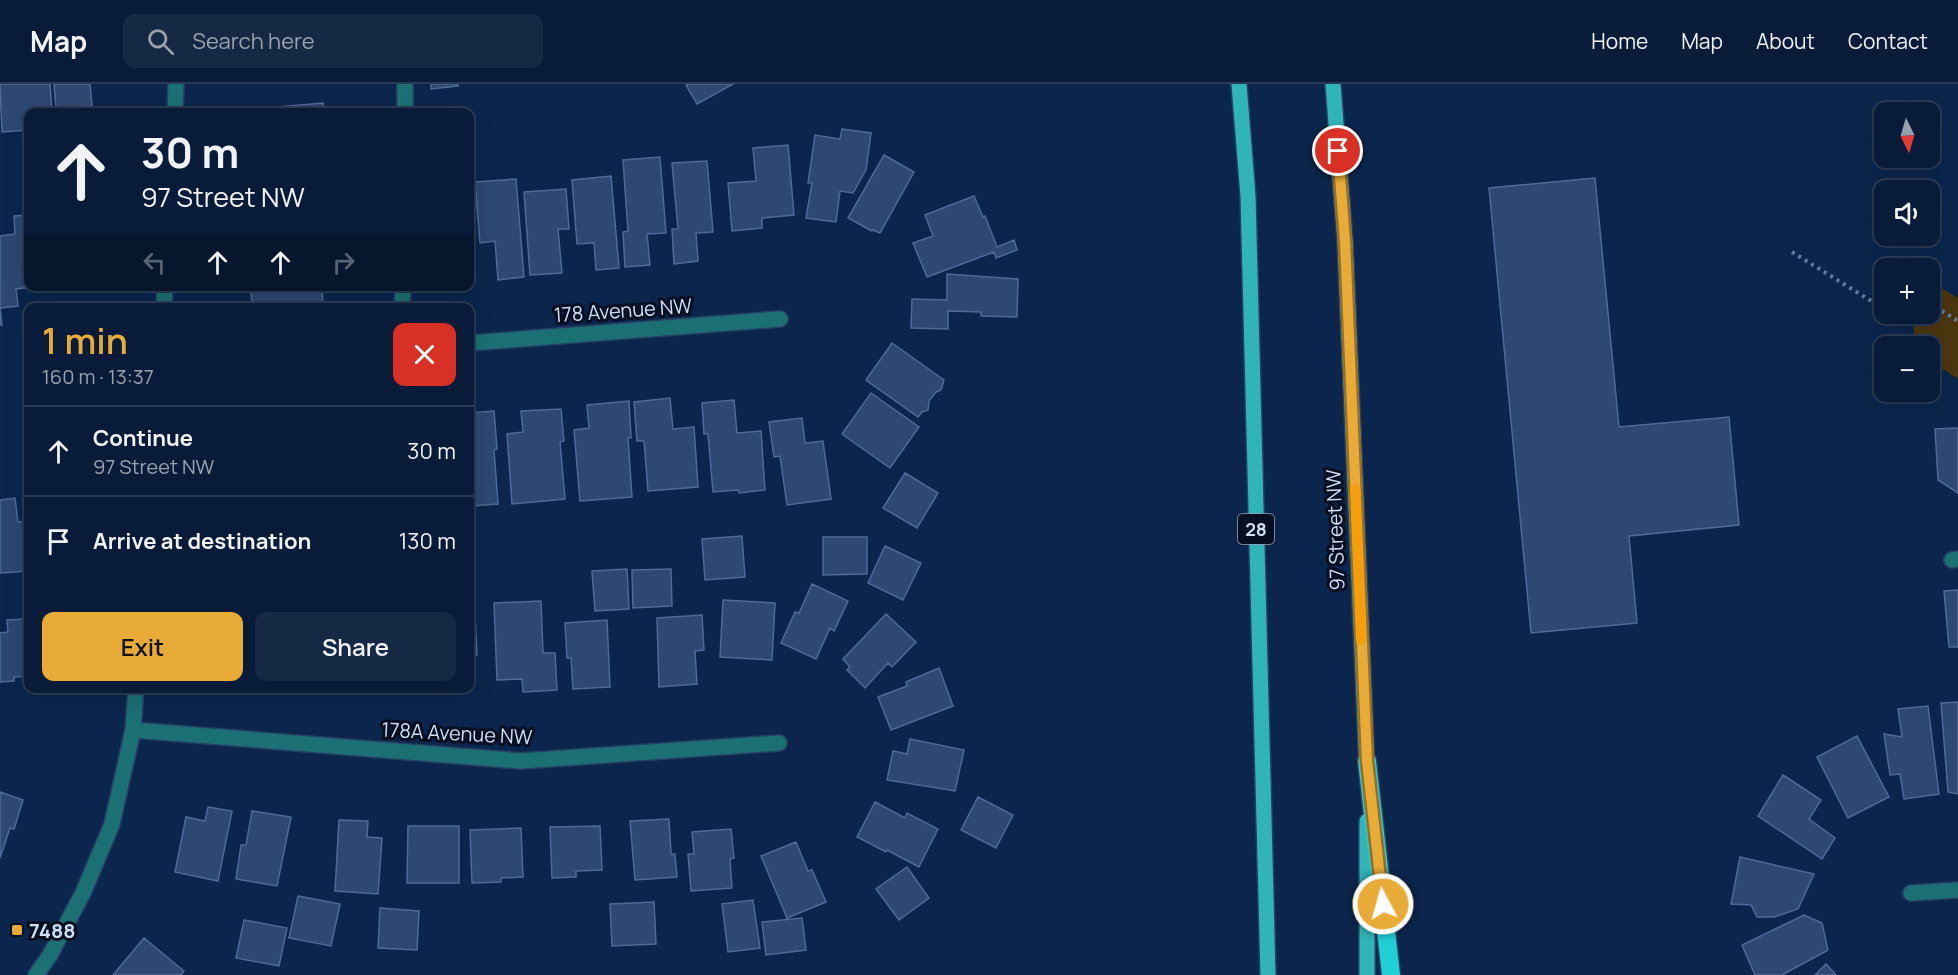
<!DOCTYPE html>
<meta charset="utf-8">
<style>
body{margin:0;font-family:Manrope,sans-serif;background:#162944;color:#f1f3f6;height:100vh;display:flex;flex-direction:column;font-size:22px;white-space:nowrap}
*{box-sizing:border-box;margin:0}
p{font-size:20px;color:#98a1ae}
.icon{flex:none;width:33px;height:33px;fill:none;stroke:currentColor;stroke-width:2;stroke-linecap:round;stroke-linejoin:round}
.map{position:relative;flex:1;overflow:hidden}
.sheet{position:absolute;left:24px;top:219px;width:450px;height:390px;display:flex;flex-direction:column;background:#081c39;border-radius:12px;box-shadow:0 6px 24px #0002,0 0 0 2px #293a53}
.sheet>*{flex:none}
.banner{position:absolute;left:24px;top:24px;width:450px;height:183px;border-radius:12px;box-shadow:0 6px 24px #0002,0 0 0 2px #293a53;background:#081c39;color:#f1f3f6;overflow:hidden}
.needle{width:39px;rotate:175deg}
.buttons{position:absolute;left:1874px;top:18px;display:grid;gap:12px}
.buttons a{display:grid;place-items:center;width:66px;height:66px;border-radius:12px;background:#081c39;box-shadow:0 6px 24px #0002,0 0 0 2px #293a53;font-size:30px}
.pin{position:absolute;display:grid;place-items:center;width:51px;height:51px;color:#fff;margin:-26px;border:3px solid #fff;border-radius:50%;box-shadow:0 2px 6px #0007}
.me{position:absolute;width:66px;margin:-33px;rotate:354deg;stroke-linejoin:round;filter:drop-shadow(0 0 4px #0008)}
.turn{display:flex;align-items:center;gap:21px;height:126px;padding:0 18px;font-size:27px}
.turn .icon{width:78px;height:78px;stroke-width:2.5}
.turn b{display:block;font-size:42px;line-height:51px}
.lanes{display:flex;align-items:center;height:57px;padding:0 18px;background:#0003;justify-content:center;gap:30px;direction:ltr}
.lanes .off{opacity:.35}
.round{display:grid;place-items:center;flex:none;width:63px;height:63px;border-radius:12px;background:#162944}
.head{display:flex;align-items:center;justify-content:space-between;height:102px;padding:0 18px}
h1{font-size:36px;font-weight:600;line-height:45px;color:#e9ab38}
.action{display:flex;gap:12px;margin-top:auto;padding:12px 18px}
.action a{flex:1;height:69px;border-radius:12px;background:#e9ab38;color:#111;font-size:24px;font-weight:600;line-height:69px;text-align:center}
.action a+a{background:#162944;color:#f1f3f6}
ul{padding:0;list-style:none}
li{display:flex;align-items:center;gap:18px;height:90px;padding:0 18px;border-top:2px solid #293a53}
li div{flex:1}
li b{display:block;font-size:22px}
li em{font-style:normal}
header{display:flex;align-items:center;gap:36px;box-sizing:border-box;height:84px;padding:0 30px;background:#081c39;border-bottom:2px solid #293a53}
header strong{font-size:28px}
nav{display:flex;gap:33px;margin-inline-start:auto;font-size:21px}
.search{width:420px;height:54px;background:#162944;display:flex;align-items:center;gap:15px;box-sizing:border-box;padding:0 21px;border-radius:12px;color:#98a1ae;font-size:22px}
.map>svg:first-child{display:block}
.green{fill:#4b3610}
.building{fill:#2d4871;stroke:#4e6b97;stroke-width:1.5}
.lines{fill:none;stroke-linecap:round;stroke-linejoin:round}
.service-casing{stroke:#263f64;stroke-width:18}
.minor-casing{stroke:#263f64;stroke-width:18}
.tertiary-casing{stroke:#263f64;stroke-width:18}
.primary-casing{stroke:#263f64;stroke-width:18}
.motorway-casing{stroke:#263f64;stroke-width:21}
.path{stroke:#657a9b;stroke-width:4;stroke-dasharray:3 4.5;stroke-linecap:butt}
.service{stroke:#1b7073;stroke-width:15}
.minor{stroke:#1b7073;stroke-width:15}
.tertiary{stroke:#1b7073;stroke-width:15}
.primary{stroke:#30b4b8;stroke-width:15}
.motorway{stroke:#20d0d5;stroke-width:18}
.route-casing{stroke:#976f24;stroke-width:15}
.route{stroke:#e9ab38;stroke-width:10}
.slow{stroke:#f59e0b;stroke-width:10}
.poi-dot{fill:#e9ab38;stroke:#050f20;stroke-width:2}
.labels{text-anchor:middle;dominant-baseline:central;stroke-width:6;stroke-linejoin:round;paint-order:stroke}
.shield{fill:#050f20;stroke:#92a1b7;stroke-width:1.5}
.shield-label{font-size:18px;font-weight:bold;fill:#cedff8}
.street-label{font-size:20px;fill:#cedff8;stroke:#050f20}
.poi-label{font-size:20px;font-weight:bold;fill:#cedff8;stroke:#050f20;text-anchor:start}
</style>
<header>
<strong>Map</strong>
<div class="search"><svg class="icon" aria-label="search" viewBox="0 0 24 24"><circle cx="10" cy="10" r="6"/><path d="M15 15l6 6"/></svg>Search here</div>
<nav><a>Home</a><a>Map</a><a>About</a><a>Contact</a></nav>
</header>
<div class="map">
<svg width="1958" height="891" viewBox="0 0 1958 891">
<rect width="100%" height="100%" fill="#0b254c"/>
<path class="green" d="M1929,197L1958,214V295L1929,276V262H1917L1911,230H1929Z"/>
<path class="building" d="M0,0H50L52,28H28V46L2,48Z
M54,0H90L92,22L56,24Z
M431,0H458V2L431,5Z
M688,0H733L697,20L686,1Z
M323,19L324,28H253V25Z
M842,45L871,49L866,86L853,109L840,107L836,138L806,134L812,99H808L815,51L840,55Z
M788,61L794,131L762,134V144L732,147L728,99L756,97L753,64Z
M884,71L914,88L880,149L873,146L872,147L848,134Z
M660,73L666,149L647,150L650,181L625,183L623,148L628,147L623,76Z
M707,77L713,148L696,149L698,177L674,180L672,145H678L672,79Z
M611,92L619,184L596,186L594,159L577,160L572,96Z
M1595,94L1619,343L1729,333L1739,441L1629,452L1637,539L1531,549L1489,104Z
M516,95L524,193L498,196L495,157L480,159L475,98Z
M566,105L569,145H558L562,189L530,191L524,108Z
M974,112L983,133L985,132L997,163L1014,156L1017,166L996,174L994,168L927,193L913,159L933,152L925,131Z
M470,125H472L475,167H473V172H470Z
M28,131V202H40L16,205L18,222L0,224L2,241H0V152L15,150L14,132Z
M947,190L1018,195L1017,233L981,232V228L948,227V245L911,244L912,215L947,216Z
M251,202H322L323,224H252Z
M892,259L944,296L941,306L936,308L929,317L928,326L922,328L918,333L866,296Z
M871,309L919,343L890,384L842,350Z
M670,314L673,345L694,343L698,403L648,407L644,357H637L634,318Z
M734,316L737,349L761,347L765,406L739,409L738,406L713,408L708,350H704L702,319Z
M629,317L631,354H628L632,413L580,417L574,346L589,344L587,321Z
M561,325L564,357L560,358L565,415L512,420L507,350L523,348L521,327Z
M494,327L497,365L494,366L498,420L470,422V329Z
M802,334L805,359L823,357L831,415L787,421L780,372L774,373L769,338Z
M1957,344L1958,345V409L1938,396L1935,345Z
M905,389L938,409L917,444L883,424Z
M15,414L18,438L28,437V487L0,489V416Z
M742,452L745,493L705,496L702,455Z
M823,453H867V490L823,491Z
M885,462L921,479L903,516L868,499Z
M627,485L629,525L595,527L592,487Z
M671,485L672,522L633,524L632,486Z
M812,500L848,517L834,547L830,544L816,575L781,559L795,528L799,529Z
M1958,506V563H1949L1944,507Z
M474,510L477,571L470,572V511Z
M723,516L775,519L772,576L720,573Z
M541,517L543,569H555L557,606L523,608L522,595L497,596L494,519Z
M886,530L916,558L892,583L888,579L865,604L847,586L850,583L843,575Z
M702,531L704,566L695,567L697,600L659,603L657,534Z
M25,535L26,542H28V592L14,593V597L0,598V549L8,548L7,536Z
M607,536L610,603L573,605L571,574H567L565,539Z
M939,584L953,622L891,646L878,613L907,602L906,598Z
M377,604H411V607Z
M422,604H457V607L422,608Z
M1958,618V710L1948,708L1941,619Z
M1928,622L1939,710L1904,715L1900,690L1890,691L1884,650L1902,653L1898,625Z
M1857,652L1889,713L1848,734L1817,673Z
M910,655L964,666L955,707L887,696L893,667L907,670Z
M1783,691L1821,716L1809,735L1835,754L1822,775L1758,732Z
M0,708L23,716L14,745L10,744L0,774Z
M978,713L1013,731L996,764L961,746Z
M875,718L905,734L907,729L938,745L919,783L887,766L886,768L857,753Z
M208,723L232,727L218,797L175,788L186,733L205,737Z
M252,727L291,733L277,802L236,795L241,761H246Z
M669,735L671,770H675L677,793L635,796L630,737Z
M339,736L368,737L367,753L382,754L378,810L335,807Z
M408,742H459V799H407Z
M600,742L602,786L576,787V793L552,794L550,743Z
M521,744L523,793L501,794V798L472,799L470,746Z
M731,745L734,774L730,775L732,804L691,807L688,770H694L692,748Z
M796,758L808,787L812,786L826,818L787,834L761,772Z
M1740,773L1814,790L1798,825L1774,833H1757L1751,821L1731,820Z
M907,783L929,814L899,836L876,805Z
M298,812L340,820L331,862L289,854Z
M753,816L760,864L728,868L722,820Z
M654,818L656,860L612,862L610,820Z
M380,824L419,827L417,866L378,864Z
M1804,831L1822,839L1828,866L1782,891H1755L1742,861Z
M802,834L806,866L766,871L762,838Z
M244,836L287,844L279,882L236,874Z
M144,854L184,887L181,891H113Z
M1826,880L1836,891H1815Z"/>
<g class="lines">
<g class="service-casing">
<path id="service" d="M405,28V0
M402,224L403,202
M1952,476L1958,475"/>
</g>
<g class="minor-casing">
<path id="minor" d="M470,259L780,235
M133,646L521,677L779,659
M1911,809L1958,806"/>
</g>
<g class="tertiary-casing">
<path id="tertiary" d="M175,28L176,0
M164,224L165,202
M36,891L50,871L83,809L112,740L133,646L136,604"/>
</g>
<g class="primary-casing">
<path id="primary" d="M1239,0L1248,112L1268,891
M1333,0L1345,157L1367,686
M1367,737V891"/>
</g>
<g class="motorway-casing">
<path id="motorway" d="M1367,677L1391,891"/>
</g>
<path class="path" d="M1792,168L1881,223L1884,220
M1929,219L1958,237"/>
<use href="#service" class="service"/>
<use href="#minor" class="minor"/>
<use href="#tertiary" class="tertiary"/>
<use href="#primary" class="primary"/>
<use href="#motorway" class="motorway"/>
</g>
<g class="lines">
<g class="route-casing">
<path id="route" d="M1338,67L1345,157L1367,677L1383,820"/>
</g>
<use href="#route" class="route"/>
<path class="slow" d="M1355,405L1361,556"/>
</g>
<rect class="poi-dot" x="11" y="840" width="12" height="12" rx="3"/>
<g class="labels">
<rect class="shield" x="1238" y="430" width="36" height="30" rx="4.5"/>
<g class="shield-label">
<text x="1256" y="445">28</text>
</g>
<g class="street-label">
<text transform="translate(623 226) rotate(-4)">178 Avenue NW</text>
<text transform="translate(1335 446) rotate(-92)">97 Street NW</text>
<text transform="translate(457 649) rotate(3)">178A Avenue NW</text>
</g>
<g class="poi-label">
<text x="29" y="846">7488</text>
</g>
</g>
</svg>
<div class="buttons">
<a><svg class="needle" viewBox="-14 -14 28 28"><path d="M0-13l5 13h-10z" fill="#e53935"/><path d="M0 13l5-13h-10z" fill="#98a1ae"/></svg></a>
<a><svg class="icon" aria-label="sound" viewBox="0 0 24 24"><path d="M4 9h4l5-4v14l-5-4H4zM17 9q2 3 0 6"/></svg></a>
<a>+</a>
<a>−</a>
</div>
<div class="pin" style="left:1338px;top:67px;background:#d93025"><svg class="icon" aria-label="arrive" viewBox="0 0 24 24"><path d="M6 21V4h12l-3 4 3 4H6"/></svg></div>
<svg class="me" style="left:1383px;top:820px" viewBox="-20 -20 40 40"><circle r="17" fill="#e9ab38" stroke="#fff" stroke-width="3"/><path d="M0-11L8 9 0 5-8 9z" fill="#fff"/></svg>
<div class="banner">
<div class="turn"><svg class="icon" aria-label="ahead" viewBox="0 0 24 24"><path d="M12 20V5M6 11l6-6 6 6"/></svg><div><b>30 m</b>97 Street NW</div></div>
<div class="lanes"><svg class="icon off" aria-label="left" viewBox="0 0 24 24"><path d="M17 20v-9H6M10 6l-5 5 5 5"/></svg><svg class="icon" aria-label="ahead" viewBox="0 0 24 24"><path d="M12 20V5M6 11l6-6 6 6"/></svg><svg class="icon" aria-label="ahead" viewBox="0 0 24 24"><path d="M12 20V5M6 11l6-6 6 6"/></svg><svg class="icon off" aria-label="right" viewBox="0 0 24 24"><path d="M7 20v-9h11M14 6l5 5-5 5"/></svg></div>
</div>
<section class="sheet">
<div class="head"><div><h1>1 min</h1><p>160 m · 13:37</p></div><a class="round" style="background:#d93025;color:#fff"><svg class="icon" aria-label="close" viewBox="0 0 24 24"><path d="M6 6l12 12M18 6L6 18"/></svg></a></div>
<ul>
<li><svg class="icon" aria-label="ahead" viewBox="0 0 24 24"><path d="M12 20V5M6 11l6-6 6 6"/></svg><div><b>Continue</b><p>97 Street NW</p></div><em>30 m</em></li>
<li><svg class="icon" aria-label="arrive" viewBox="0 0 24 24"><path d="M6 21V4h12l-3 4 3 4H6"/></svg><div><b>Arrive at destination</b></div><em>130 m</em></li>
</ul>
<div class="action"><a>Exit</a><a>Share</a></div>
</section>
</div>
